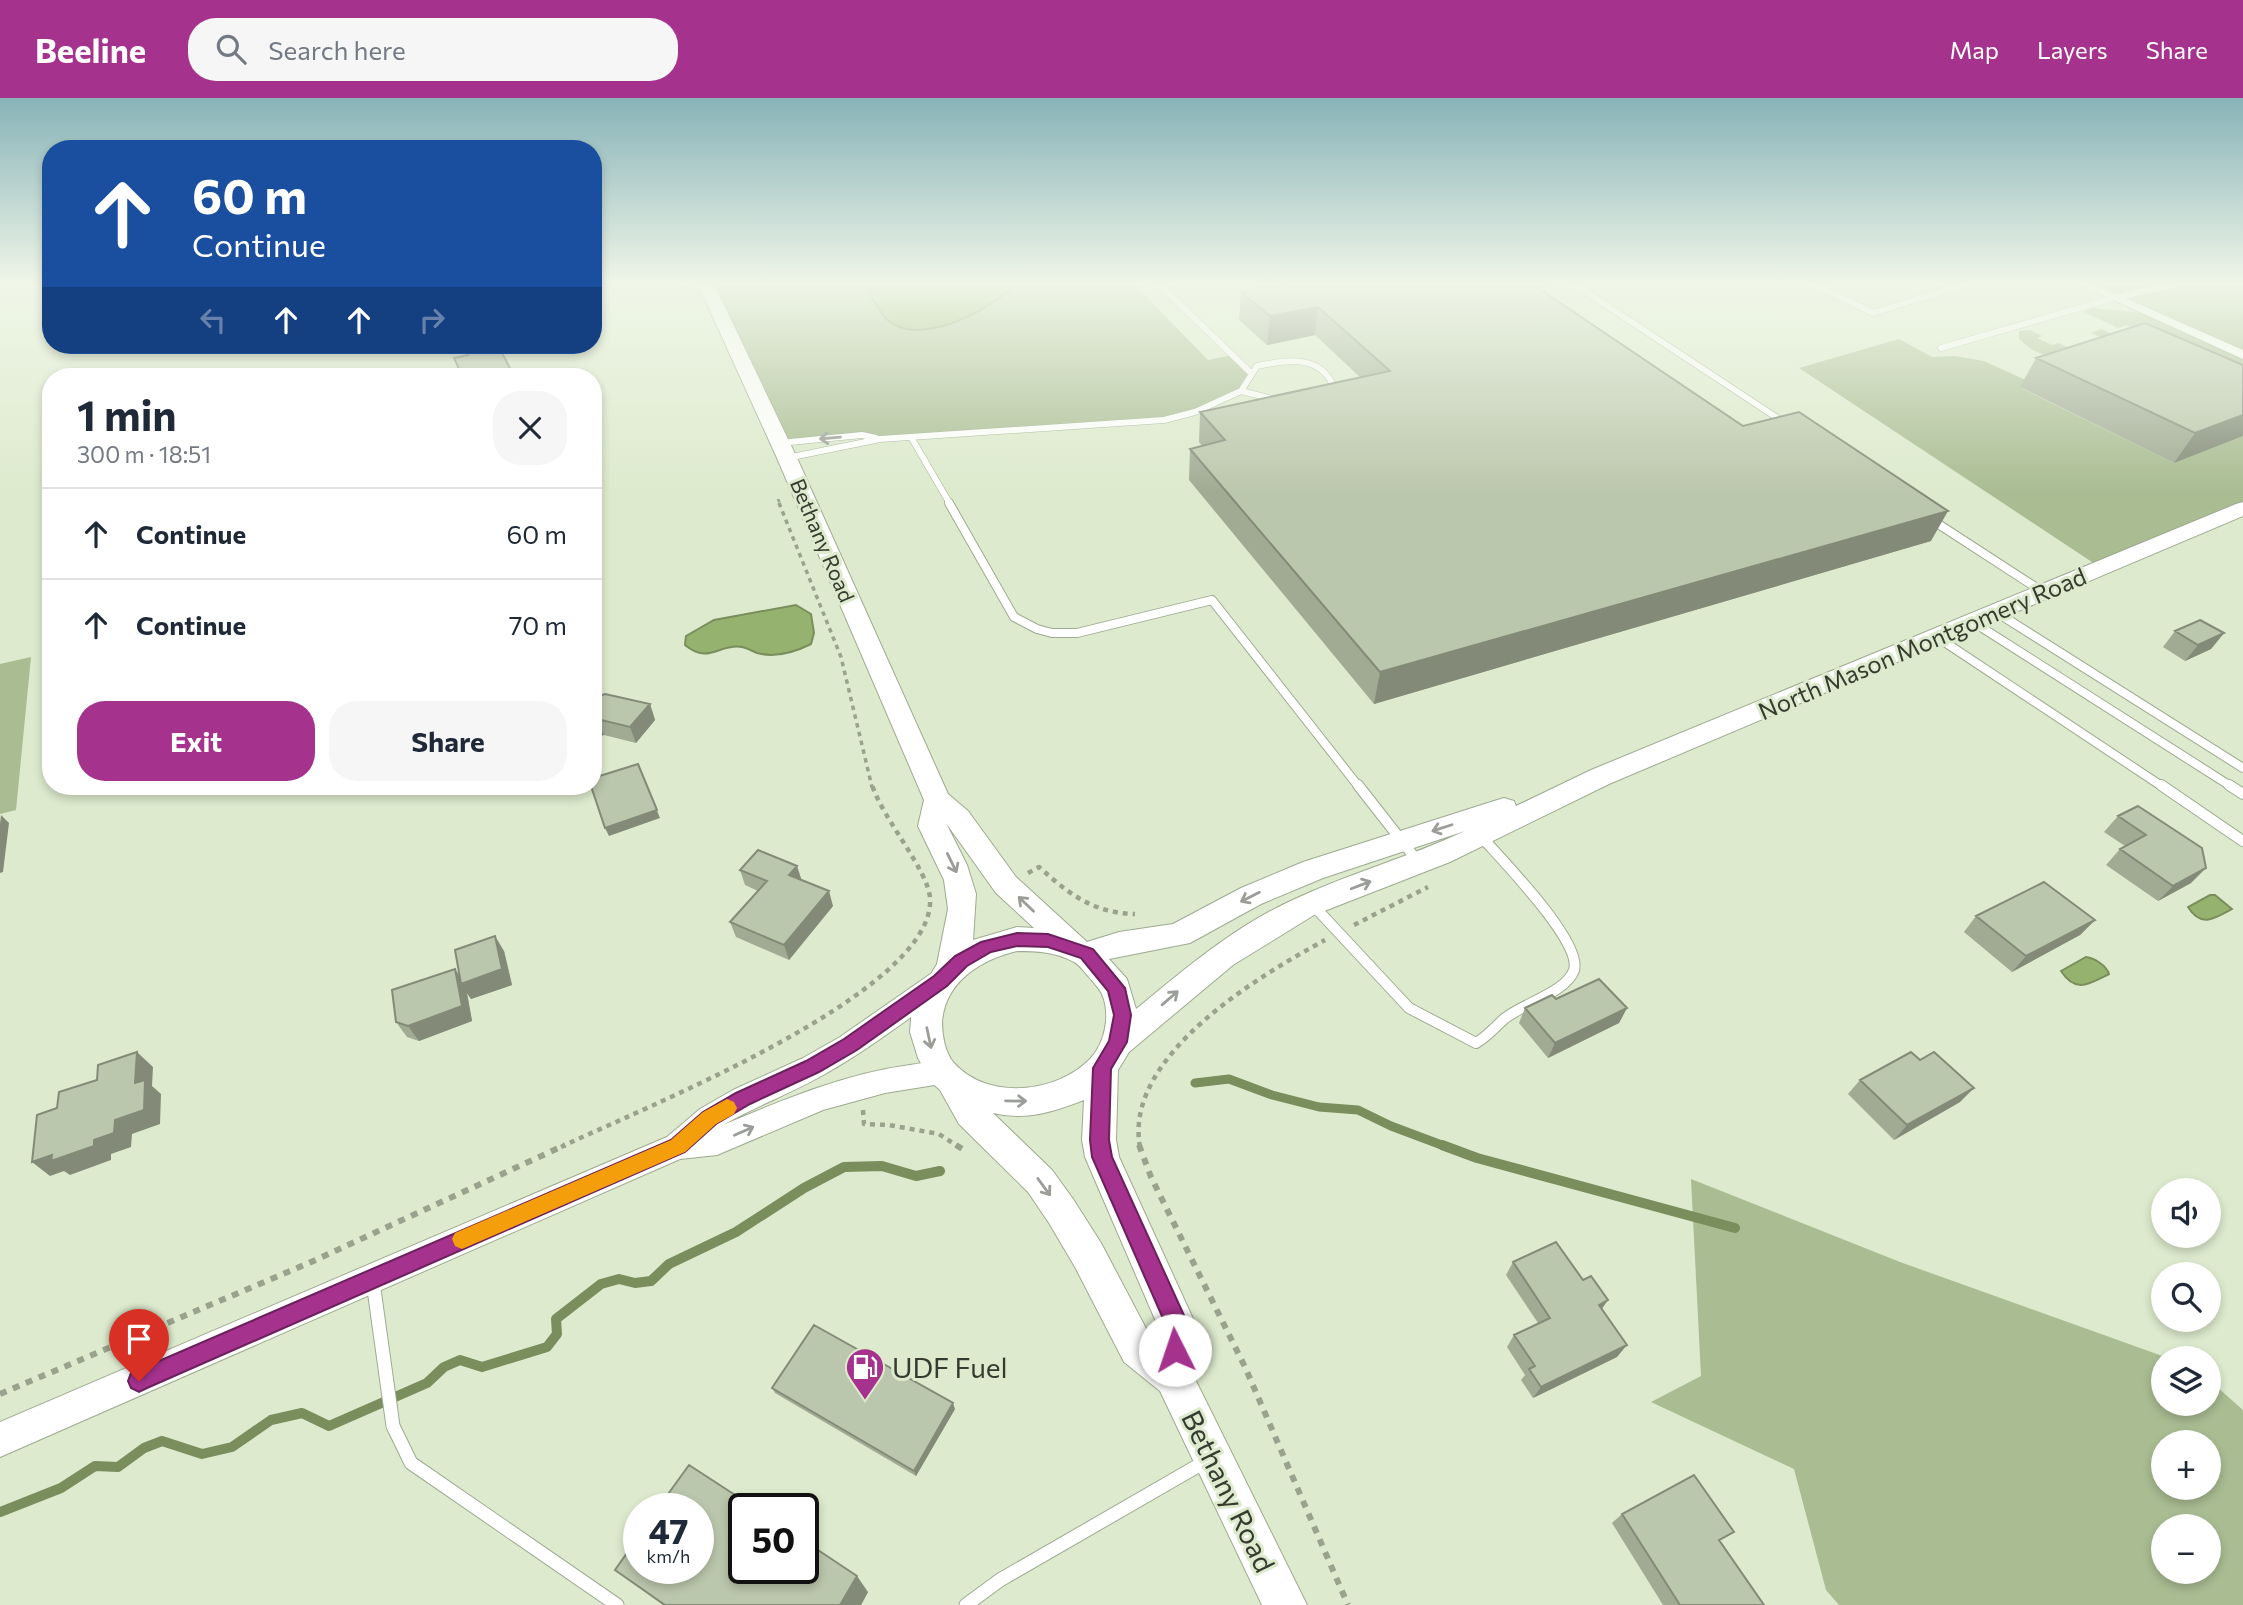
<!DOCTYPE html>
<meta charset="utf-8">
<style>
body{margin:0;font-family:Commissioner,sans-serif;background:#f6f6f7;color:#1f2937;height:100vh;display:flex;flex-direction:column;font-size:26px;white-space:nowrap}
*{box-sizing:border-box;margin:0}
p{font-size:23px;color:#747a83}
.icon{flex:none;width:38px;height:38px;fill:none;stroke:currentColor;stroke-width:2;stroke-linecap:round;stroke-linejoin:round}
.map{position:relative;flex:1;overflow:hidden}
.sheet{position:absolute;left:42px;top:270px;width:560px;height:427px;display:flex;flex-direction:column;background:#fff;border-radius:28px;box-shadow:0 4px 10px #0003}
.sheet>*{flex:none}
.top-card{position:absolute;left:42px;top:42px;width:560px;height:214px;border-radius:28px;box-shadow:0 4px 10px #0003;background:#1a4fa0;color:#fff;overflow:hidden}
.fabs{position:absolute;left:2151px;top:1080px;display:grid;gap:14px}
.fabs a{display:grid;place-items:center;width:70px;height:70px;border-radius:50%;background:#fff;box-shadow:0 4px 10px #0003;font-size:35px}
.speed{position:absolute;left:623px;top:1395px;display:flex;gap:14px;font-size:35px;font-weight:700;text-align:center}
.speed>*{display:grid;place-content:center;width:91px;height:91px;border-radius:50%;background:#fff;box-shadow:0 4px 10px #0003;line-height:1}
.speed small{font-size:18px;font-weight:400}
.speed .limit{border:4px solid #111;border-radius:10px;background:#fff;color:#111}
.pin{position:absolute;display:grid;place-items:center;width:60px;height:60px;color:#fff;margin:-72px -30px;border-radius:50% 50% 50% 0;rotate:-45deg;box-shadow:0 0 7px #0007}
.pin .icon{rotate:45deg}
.me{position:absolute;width:77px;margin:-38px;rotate:356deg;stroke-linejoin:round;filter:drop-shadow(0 0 5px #0008)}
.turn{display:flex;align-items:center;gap:24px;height:147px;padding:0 35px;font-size:32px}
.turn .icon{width:91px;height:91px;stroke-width:2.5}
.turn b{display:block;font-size:49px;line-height:60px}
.lanes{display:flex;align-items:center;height:66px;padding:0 35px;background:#0003;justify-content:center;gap:35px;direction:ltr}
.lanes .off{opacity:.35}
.round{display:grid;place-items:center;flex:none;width:74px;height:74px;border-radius:28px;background:#f6f6f7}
.head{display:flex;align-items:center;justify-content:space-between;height:119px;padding:0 35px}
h1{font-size:42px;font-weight:700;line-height:52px}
.cta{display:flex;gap:14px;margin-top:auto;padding:14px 35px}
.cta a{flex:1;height:80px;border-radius:28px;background:#a5328d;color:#fff;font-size:28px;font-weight:700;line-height:80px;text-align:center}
.cta a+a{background:#f6f6f7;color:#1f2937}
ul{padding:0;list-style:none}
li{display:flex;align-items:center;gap:21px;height:91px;padding:0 35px;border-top:2px solid #e0e1e3}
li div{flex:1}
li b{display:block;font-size:26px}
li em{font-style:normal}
header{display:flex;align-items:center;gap:42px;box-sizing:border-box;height:98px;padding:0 35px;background:#a5328d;color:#fff}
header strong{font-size:33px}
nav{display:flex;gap:38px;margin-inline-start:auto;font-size:24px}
.search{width:490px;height:63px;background:#f6f6f7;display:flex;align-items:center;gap:18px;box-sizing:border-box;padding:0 24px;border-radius:28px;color:#747a83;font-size:26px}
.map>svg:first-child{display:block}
.green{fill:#a9bc92;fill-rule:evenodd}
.water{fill:#96b26f;stroke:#798e5c;stroke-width:2}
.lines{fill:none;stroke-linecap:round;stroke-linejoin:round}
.stream-far1{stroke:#798e5c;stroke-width:9}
.stream{stroke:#798e5c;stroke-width:10}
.service-far3-casing{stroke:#9eaa90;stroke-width:7}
.service-far2-casing{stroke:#9eaa90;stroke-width:10}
.service-far1-casing{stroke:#9eaa90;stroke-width:12}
.service-casing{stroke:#9eaa90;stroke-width:15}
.minor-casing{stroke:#9eaa90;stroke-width:2}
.tertiary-casing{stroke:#9eaa90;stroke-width:2}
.secondary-casing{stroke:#9eaa90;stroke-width:2}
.path-far3{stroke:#98a28c;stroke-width:2.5;stroke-dasharray:3.5 3.5;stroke-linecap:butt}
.path-far2{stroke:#98a28c;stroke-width:3.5;stroke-dasharray:4.5 4.5;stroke-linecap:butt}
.path-far1{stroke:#98a28c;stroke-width:4.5;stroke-dasharray:5 5;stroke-linecap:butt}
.path{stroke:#98a28c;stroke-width:6;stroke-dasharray:7 7;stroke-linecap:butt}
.service-far3{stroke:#fff;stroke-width:6}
.service-far2{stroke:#fff;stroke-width:8}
.service-far1{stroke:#fff;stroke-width:10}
.service{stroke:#fff;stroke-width:13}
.minor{fill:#fff;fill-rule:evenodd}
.tertiary{fill:#fff;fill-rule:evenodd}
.secondary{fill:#fff;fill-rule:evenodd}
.wall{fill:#a1ab94}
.shaded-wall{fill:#838b78}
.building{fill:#bbc7ac;stroke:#838b78;stroke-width:2}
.oneway{stroke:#9a9d98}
.route{fill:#a5328d;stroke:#6b205c;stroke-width:2}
.slow{fill:#f59e0b}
.labels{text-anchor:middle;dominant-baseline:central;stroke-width:6;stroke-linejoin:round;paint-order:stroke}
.far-street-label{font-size:21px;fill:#363b30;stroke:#ddeacd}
.street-label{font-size:24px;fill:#363b30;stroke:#ddeacd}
.near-poi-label{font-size:28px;fill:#363b30;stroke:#ddeacd;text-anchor:start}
.near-street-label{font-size:28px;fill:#363b30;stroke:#ddeacd}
</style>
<header>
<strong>Beeline</strong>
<div class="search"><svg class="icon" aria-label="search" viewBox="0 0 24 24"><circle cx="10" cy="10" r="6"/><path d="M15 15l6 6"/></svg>Search here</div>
<nav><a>Map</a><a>Layers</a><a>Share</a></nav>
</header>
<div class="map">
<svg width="2243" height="1507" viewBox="0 0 2243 1507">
<rect width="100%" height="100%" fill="#ddeacd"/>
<path class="green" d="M705,184H1132L1208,262L1232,257L1252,276C1233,305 1196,314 1164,322L880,341L861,338L780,345Z
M2099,184H2243V278L2126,227L2118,230L2084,214L2091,210L2145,215L2087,187Z
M2102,231L2112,236L2075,271L2031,251L2019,241V233L2030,232L2042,238L2037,240L2052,247L2059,245L2071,251L2102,240L2091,235Z
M1899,241L1932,259L1955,258L1984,263L2032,285L2021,290L2174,365L2243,338V410L2101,470L1799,270Z
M31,559L16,712L0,716V566Z
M1691,1081L1900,1164L2168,1260H2163V1306H2208L2209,1282L2243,1312V1507H1839L1826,1492L1794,1371L1651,1304L1701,1278ZM2163,1344H2208V1390H2163ZM2208,1428V1474H2163V1428Z"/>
<path class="water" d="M869,184H1018C992,212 908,258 880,213C873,203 869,197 869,184Z
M796,507L811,516L814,535L811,546C795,554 775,560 757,555C752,553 747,550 742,549C719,545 709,567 685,547L686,538L714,522Z
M2210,797H2215L2232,811C2214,821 2201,830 2188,809Z
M2086,859C2094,860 2106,867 2109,876C2089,886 2076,896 2061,873Z"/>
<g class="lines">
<path class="stream-far1" d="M1195,985L1229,981L1272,997L1319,1009L1358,1012L1391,1028L1447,1049"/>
<path class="stream" d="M1442,1047L1477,1060L1735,1130
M0,1414L61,1390L95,1368L118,1369L144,1350L162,1343L202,1356L232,1349L271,1322L302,1315L329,1328L427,1285L444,1269L460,1262L482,1269L547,1249L557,1236L556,1221L601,1186L619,1181L635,1185L651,1183L669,1166L736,1134L804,1090L844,1069L882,1068L916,1078L940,1073"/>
<g class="service-far3-casing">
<path id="service-far3" d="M1157,184L1252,276
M1571,184L1788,327
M1809,184L1873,215L1972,184
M1941,250L2114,200L2183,184
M1241,293L1257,268C1285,262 1319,256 1333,287L1327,297
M911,339L950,406
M780,345L862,337L876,340
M787,360L880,341L1164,322L1195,314L1241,293L1281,303"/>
</g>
<g class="service-far2-casing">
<path id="service-far2" d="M949,405L1014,519L1037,531L1052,535H1077L1212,502L1359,689
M1929,420L2043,494
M1996,514L2243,670
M1973,524L2232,689
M1937,539L2163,689"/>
</g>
<g class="service-far1-casing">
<path id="service-far1" d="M1358,687L1419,765
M2161,687L2243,743
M2229,687L2243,696
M1312,806L1409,910L1476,945C1488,938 1494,930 1504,921C1522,906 1567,894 1574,872C1583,844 1499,759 1480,737"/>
</g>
<g class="service-casing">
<path id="service" d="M373,1184L393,1328L411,1365L617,1507
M966,1507L1000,1482L1208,1362"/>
</g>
<g class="minor-casing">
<path id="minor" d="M2074,184H2089L2243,252V261Z"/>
</g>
<g class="tertiary-casing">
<path id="tertiary" d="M941,872L950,875L954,883L950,891C909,920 869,951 825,976C792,995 756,1008 723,1027C785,1001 844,976 910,967C925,965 939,961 953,966L957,975L953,984L885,995L823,1012L717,1057L680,1061L0,1359V1324L667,1039L700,1011L733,992L803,960L840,939L932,875Z"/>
</g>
<g class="secondary-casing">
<path id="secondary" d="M697,184H713L797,360L948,696L968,713L1016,779L1087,844L1119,834L1173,826L1241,790L1303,764L1494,703L1504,700L1514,703L1516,708L1591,672L2236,406L2243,404V418L1609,686L1450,764L1314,817L1233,867L1129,954L1118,972L1116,1042L1119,1059L1195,1225L1193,1277L1307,1507H1262L1160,1293L1124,1264L1075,1169L1049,1125L1028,1094L959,1026L940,992L932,985L918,960L910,934L912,908L937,866L948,811L944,782L918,728L924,702L777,360ZM946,725L996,795L1034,830L1017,829L973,842L976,796L967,767ZM1465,733C1410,759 1350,775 1295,801C1236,827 1186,870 1136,911L1127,881L1109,861L1190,845L1261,806L1323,780ZM1017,853C1037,853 1056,854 1074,864C1080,867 1084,874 1089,879C1093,884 1099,890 1102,896C1111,917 1105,945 1090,961C1057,995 988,1003 954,965C945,955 942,937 942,924C945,884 980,862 1017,853ZM1084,1002L1082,1042L1085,1059L1157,1226L1156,1242L1150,1238L1101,1145L1073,1101L1052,1072L993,1015C1026,1023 1053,1014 1084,1002Z"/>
</g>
<path class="path-far3" d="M680,184L686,192
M778,401L780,406"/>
<path class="path-far2" d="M779,405L841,559L872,689"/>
<path class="path-far1" d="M1028,775L1039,769C1069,796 1093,815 1135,816
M1354,827L1428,789
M863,1012L864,1026L889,1027L939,1036L959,1049
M561,1049C635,1013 937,895 930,800C928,772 883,721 872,687
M1140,1049C1123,958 1259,878 1325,842"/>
<path class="path" d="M956,1047L964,1052
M1139,1047L1151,1079L1245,1269L1348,1507
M0,1296L309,1165L565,1047"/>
<use href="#service-far3" class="service-far3"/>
<use href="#service-far2" class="service-far2"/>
<use href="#service-far1" class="service-far1"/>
<use href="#service" class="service"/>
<use href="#minor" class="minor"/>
<use href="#tertiary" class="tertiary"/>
<use href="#secondary" class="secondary"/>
</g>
<path class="wall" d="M1254,184H1566L1565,185L1538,190L1743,328L1931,443L1374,606L1189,382L1190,351L1202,348L1199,344L1200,314L1361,280L1315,237L1267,247L1239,222L1241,194L1262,190Z
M2036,260L2243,267V338L2174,365L2020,289Z
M2175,533L2224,535L2211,551L2185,563L2163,549Z
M593,600L650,606L655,622L636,645L604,637L593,640Z
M2138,708L2191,785L2158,803L2106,767L2120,751L2125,748L2104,734L2118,718Z
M740,772L833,808L789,862L736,839L730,824L758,793L745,787Z
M1976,818L2095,822L2080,837L2012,874L1964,834Z
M504,853L512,887L471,901L467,895L472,923L419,943L407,939L396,924L455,871L459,877Z
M1525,910H1627L1619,925L1548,960L1519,925Z
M1920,962L1960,1004L1894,1042L1848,996L1860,982Z
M1513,1164L1602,1211L1617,1259L1533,1300L1521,1282L1525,1277L1507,1249L1514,1237L1538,1225L1506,1177Z
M772,1290L955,1311L916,1378L775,1295Z
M1622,1416L1721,1444L1764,1507H1663L1612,1425Z
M615,1472L868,1494L861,1507H663Z"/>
<path class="shaded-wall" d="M1505,184H1566L1565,185L1502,198Z
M1318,209L1315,237L1267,247L1270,218Z
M2243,317V338L2174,365L2195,335Z
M1948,413L1931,443L1374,606L1380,574Z
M2224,535L2211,551L2185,563L2198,547Z
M650,606L655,622L636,645L630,629Z
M597,621L604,637L593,640V622Z
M638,666L660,720L609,738L605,730Z
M1,717L9,725L3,774L0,775V726Z
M797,768L802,783L789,777Z
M2206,770L2191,785L2158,803L2173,788Z
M829,793L833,808L789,862L784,847Z
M2095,822L2080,837L2012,874L2026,858Z
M495,838L504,853L512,887L471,901L467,895L472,923L419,943L408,928L455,871L464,885Z
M1627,910L1619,925L1548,960L1555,945Z
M137,954L153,969L152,988L161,996L160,1026L132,1036L131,1049L111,1056V1062L70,1077L64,1073L50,1078L32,1064L94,1042L115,1022L135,985Z
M1974,990L1960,1004L1894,1042L1907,1027Z
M1608,1202L1599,1215V1207Z
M1627,1247L1617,1259L1533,1300L1541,1289Z
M953,1305L955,1311L916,1378L914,1373Z
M857,1478L868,1494L861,1507H840Z"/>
<path class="building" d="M1289,184H1529L1743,328L1799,314L1948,413L1380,574L1190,351L1225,342L1200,314L1390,273L1318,209L1270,218L1241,194L1290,185Z
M2145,225L2243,267V317L2195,335L2036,260Z
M471,247H498L514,278H462L454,260L468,257L465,248Z
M2200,522L2224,535L2198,547L2175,533Z
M605,596L650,606L630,629L597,621L593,622V600Z
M638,666L657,712L605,730L591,688H593V680Z
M2138,708L2202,750L2206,770L2173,788L2120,751L2146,737L2118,718Z
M758,752L797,768L789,777L829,793L784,847L730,824L767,783L740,772Z
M2044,784L2095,822L2026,858L1976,818Z
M495,838L502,871L461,886L455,852Z
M455,871L462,908L408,928L396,924L392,892Z
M1599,881L1627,910L1555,945L1525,910L1552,897L1556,901Z
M137,954L135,985L145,982L144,1012L115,1022L114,1035L94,1042V1048L51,1063L52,1057L32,1064L37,1017L57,1010L59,994L97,982L98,967Z
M1911,954L1920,962L1934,954L1974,990L1907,1027L1860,982Z
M1556,1144L1583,1182L1591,1178L1608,1202L1599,1207L1627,1247L1541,1289L1529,1271L1535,1268L1514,1237L1550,1220L1513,1164Z
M814,1227L953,1305L914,1373L772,1290Z
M689,1367L755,1410H744V1470H803V1442L857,1478L840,1507H665L615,1472L639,1438V1470H698V1410H658Z
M1694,1377L1734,1434L1719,1442L1764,1507H1680L1622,1416Z"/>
<defs><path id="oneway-shaft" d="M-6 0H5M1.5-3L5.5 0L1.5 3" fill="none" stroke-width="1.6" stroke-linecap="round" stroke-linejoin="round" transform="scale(1.75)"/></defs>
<g class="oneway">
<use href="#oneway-shaft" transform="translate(830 340) rotate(175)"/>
<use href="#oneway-shaft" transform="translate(1442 730) rotate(162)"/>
<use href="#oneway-shaft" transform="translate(952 765) rotate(64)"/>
<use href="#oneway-shaft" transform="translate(1361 787) rotate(-21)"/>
<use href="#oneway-shaft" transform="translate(1250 799) rotate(153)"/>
<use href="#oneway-shaft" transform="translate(1026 806) rotate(-136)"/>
<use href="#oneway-shaft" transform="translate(1170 900) rotate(-41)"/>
<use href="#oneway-shaft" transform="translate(929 940) rotate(78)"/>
<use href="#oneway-shaft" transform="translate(1016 1003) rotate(1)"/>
<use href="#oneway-shaft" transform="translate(744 1033) rotate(-24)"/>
<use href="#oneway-shaft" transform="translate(1044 1089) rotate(54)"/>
</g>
<linearGradient id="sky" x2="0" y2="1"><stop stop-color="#87b3b8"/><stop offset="0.47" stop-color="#f0f6e8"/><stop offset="1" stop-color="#f0f6e8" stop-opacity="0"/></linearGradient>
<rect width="2243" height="395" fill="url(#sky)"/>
<path class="route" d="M1017,835L1048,836L1093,851L1125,890L1131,917L1127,944L1111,971L1109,1042L1112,1059L1187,1224L1186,1252L1183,1259L1175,1262L1167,1259L1164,1252L1165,1225L1092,1059L1090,1042L1093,970L1109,943L1114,917L1108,893L1081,860L1048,849L1017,848L991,854L967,868L947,888L857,952L819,974L750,1006L716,1026L685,1054L147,1290L139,1294L131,1290L128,1283L131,1275L671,1042L703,1014L736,995L806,963L844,941L934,878L955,858L981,844Z"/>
<path class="slow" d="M727,1001L734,1004L737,1010L734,1016L716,1026L685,1054L469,1148L462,1151L455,1148L452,1141L455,1135L671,1042L703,1014Z"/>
<defs>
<g id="fuel-pin" transform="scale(2.0125)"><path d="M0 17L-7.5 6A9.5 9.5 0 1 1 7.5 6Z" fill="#a5328d" stroke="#ddeacd"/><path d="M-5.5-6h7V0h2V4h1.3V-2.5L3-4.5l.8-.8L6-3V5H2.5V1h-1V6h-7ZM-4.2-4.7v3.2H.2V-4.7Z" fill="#fff"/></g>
</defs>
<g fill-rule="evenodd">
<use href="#fuel-pin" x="865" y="1269"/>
</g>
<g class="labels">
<g class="far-street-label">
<text transform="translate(823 442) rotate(67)">Bethany Road</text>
</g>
<g class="street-label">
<text transform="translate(1922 545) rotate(-23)">North Mason Montgomery Road</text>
</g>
<g class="near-poi-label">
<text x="892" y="1269">UDF Fuel</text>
</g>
<g class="near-street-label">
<text transform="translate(1229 1393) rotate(64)">Bethany Road</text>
</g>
</g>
</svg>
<div class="fabs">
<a><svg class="icon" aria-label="sound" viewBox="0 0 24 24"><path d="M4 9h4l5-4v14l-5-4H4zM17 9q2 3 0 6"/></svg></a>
<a><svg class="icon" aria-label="search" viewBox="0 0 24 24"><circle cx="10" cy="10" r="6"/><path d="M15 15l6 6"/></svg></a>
<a><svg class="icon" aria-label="layers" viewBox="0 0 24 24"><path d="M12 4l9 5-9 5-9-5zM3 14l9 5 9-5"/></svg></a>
<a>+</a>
<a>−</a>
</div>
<div class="speed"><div>47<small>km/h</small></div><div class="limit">50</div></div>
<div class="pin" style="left:139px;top:1283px;background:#d93025"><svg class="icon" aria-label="arrive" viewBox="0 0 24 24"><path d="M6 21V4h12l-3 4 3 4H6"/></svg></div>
<svg class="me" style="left:1175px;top:1252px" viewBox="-20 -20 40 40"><circle r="19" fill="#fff"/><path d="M0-13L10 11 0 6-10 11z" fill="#a5328d"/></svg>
<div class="top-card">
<div class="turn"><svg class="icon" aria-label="ahead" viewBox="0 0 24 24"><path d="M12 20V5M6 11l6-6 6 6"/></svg><div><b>60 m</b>Continue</div></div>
<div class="lanes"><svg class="icon off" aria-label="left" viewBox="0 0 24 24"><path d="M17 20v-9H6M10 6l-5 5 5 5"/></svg><svg class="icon" aria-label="ahead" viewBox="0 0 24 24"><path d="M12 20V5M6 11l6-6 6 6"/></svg><svg class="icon" aria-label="ahead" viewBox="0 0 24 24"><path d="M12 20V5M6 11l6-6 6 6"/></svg><svg class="icon off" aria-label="right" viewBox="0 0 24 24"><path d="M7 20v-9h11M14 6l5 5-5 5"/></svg></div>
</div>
<section class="sheet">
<div class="head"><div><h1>1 min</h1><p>300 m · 18:51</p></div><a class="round"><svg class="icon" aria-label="close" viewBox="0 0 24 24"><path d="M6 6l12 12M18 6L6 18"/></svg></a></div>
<ul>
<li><svg class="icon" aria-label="ahead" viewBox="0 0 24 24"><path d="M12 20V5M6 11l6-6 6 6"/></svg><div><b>Continue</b></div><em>60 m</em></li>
<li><svg class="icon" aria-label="ahead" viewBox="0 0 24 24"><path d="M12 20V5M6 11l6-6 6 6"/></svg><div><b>Continue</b></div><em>70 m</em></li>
</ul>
<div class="cta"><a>Exit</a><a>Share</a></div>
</section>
</div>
